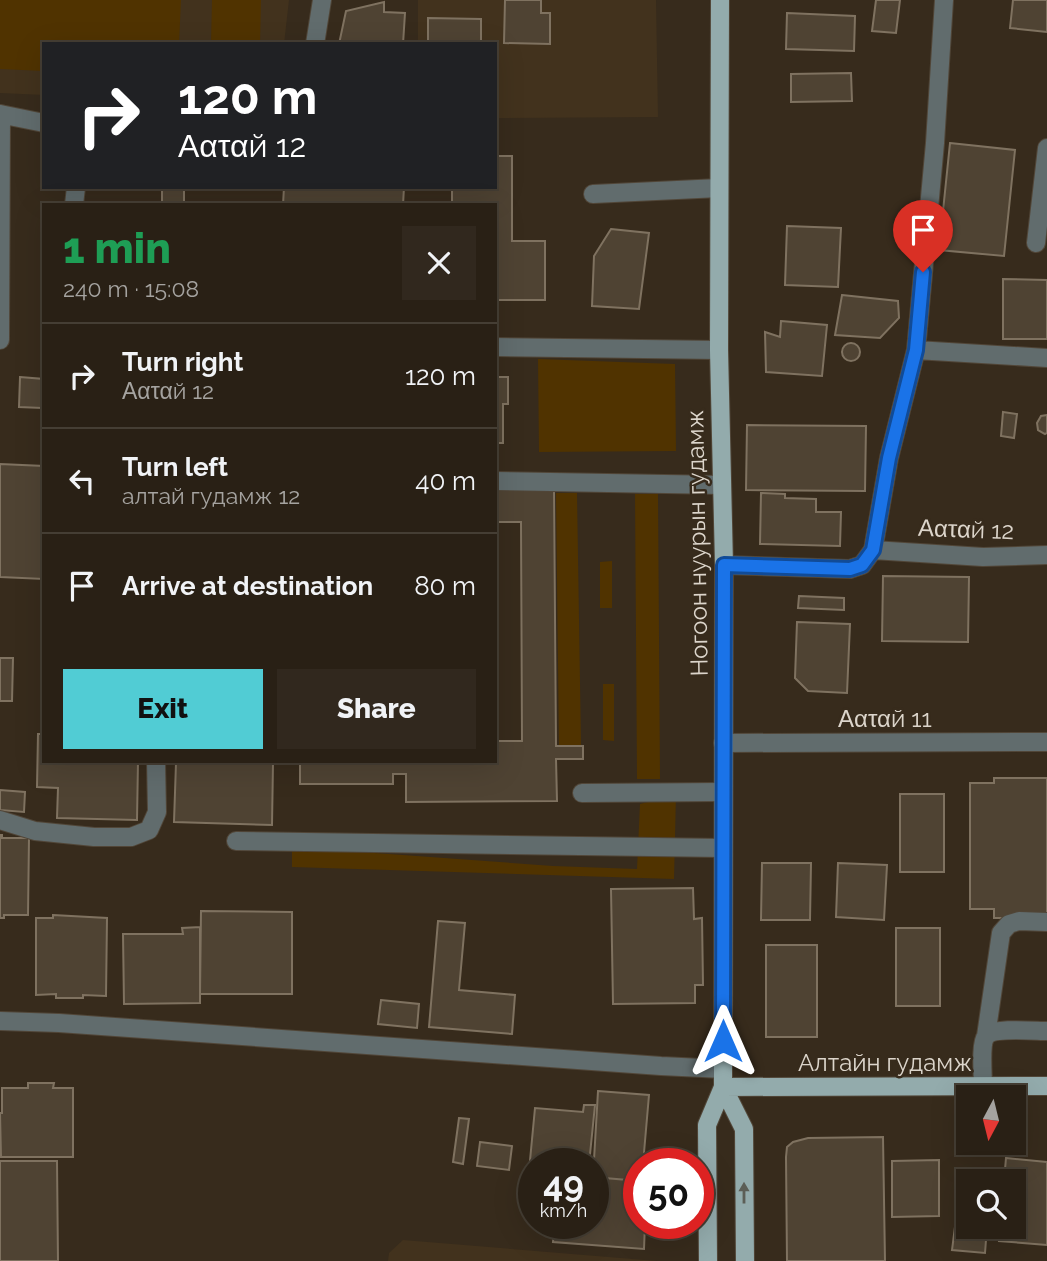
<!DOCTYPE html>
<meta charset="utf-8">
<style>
body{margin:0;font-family:Raleway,sans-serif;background:#31281e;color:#f1f3f6;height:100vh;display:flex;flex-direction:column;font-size:26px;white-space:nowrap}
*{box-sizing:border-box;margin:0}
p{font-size:23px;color:#a5a3a0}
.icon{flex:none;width:38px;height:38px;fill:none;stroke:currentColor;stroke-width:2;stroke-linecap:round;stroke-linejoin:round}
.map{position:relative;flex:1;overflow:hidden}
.panel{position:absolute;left:42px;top:203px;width:455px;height:560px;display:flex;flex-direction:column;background:#292015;border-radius:0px;box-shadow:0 7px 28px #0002,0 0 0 2px #453e34}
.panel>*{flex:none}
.top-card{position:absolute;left:42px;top:42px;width:455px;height:147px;border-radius:0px;box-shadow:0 7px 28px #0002,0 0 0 2px #453e34;background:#202124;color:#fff;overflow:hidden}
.needle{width:46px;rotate:187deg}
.controls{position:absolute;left:956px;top:1085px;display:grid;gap:14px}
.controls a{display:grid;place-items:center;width:70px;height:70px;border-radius:0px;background:#292015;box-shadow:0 7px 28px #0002,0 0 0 2px #453e34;font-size:35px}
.speed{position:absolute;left:518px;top:1148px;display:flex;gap:14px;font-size:35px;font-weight:700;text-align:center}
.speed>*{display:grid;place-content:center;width:91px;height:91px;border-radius:50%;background:#292015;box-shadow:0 7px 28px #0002,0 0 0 2px #453e34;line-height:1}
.speed small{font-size:18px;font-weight:400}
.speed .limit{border:10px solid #d22;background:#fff;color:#111}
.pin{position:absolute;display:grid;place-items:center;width:60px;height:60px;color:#fff;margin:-72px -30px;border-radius:50% 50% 50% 0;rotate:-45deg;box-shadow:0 0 7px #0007}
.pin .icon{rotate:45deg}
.me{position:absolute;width:77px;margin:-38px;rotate:0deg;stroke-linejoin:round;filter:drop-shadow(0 0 5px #0008)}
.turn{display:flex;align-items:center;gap:24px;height:147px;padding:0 21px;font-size:32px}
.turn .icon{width:91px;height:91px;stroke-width:2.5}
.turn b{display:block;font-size:49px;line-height:60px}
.round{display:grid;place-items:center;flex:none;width:74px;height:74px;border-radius:0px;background:#31281e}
.head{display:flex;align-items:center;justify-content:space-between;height:119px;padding:0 21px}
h1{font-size:42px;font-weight:800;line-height:52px;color:#1e9e55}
.button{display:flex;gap:14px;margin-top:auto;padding:14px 21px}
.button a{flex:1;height:80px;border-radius:0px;background:#51ccd4;color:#111;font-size:28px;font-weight:800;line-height:80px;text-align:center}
.button a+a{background:#31281e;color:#f1f3f6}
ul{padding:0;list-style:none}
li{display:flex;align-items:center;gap:21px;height:105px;padding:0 21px;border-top:2px solid #453e34}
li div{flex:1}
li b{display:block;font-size:26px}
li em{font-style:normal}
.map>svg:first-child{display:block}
.built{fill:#42321d}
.green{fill:#503300}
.building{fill:#4f4333;stroke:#7f7260;stroke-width:2}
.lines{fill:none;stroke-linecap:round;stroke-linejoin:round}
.minor-casing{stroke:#514638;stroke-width:20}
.major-casing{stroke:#514638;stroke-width:20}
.minor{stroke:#616c6d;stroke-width:18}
.major{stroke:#93abac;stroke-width:18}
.oneway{fill:#5c5e56}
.route-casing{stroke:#114b97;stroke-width:18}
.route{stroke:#1a73e8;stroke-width:12}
.labels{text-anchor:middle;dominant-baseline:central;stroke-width:5;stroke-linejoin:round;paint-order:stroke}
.street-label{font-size:24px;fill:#dcd5cb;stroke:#372b1c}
</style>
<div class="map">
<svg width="1047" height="1261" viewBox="0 0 1047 1261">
<rect width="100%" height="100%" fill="#372b1c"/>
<path class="built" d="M0,0H289L284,44H44V95L0,93Z
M418,0H656L658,117L495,118V44H418Z
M403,1240L657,1261H388L389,1253Z"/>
<path class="green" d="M0,0H181L179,44H44V71L0,69Z
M212,0H261L260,44H211Z
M538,359L675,364L676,451L539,452Z
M556,493H577L581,745L559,746Z
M635,494H658L660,779H637Z
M612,561V608H600V562Z
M603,684H614V741L603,740Z
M676,795L674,879L292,867V847L553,866L637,869L640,804Z"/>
<path class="building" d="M505,0H541V13H550V44L504,43Z
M876,0H900L896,33L872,31Z
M1013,0H1047V32L1010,28Z
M384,2V12L405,13L403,44H339L346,11Z
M787,13L855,16L854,51L786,49Z
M428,18L481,19V41H474V44H428Z
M851,73L852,101L791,102V74Z
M950,143L1015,150L1004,256L939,250Z
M495,156H512V241H545V300H495V205H452V187H495Z
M162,187H184V205H162Z
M284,187H404L403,205H283Z
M787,226L841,228L838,287L785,285Z
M611,229L649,233L639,309L592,306L594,256Z
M1003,279L1047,280V339H1003Z
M842,295L898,301L899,318L880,338L835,335Z
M781,321L827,325L822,376L766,372L765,332L780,337Z
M842 352a9 9 0 1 1 18 0a9 9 0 1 1-18 0Z
M20,377L44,379L42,408L19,407Z
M495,377H508V404H503V443H495Z
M1003,412L1017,414L1014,438L1001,436Z
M1047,415V433L1045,434L1038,430L1037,423L1041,416Z
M747,425L866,426L865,491L746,490Z
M0,464L44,466V579L0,577Z
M495,487H554L556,746H583V759H556L557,801L406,802V774H393V784H300V761H495V741H522L521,522H495Z
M761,493L785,494V498L816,499V512H841L840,546L760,544Z
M883,576L969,577L968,642L882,641Z
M799,596L844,598V610L798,608Z
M43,598H44V719H42Z
M797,622L850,624L847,693L808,691L795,678Z
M0,658H13L12,701H0Z
M38,734H44V761H138L137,820L57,818L58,788L37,787Z
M162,761L273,763L272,825L174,822L176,763Z
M994,778H1047V918H994V909H970V783H994Z
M0,790L25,792L24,812L0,810Z
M900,794H944V872H900Z
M0,835H2V838H29L28,915H4V918H0Z
M762,863H811L810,920H761Z
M838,863L887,865L884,920L836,917Z
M693,888L694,919L702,918L703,985H695V1003L613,1004L611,889Z
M201,911L292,912V994H200Z
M53,915L107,918L106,996L83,995V998H56V994L36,995V918H53Z
M438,921L465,923L459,990L515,995L512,1034L429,1027Z
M200,927V1003L124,1004L123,934H183L182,928Z
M896,928H940V1006H896Z
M766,945H817V1037H766Z
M381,1000L419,1004L417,1028L378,1024Z
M28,1083H54L53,1088H73V1157H1L0,1113H2V1088H28Z
M598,1091L649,1095L643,1164H639V1181L593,1177Z
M584,1105H595L589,1164H534V1172L529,1171L535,1108L583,1112Z
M459,1118L469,1119L463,1164L453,1162Z
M883,1137L885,1261H787L786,1157L787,1147L793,1142L808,1138Z
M480,1142L512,1146L509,1170L477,1166Z
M1006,1158L1047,1162V1245L999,1241L1000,1227H1013V1181H1004Z
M939,1160V1216L892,1217V1161Z
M0,1161H57L58,1261H0Z
M593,1177L639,1181V1223H645L644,1249L553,1242L555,1223H593Z
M956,1219L968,1220V1227H987L985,1253L952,1250Z"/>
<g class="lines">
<g class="minor-casing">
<path id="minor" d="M315,44L322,0
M0,114L44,123
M593,194L719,188
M74,205L76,187
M1036,243L1047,148
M0,340L1,114
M495,347L719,350
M916,350L1047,358
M495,481L722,485
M873,550L889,458L916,350L935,143L944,0
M724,565L850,569L862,565L873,550L983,557L1047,555
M723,743L1047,742
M582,793L723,792
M0,820L35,831L94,837H131L149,830L157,812L156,761
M236,841L723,848
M0,1021L59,1023L661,1066L723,1069
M986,1036L1001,933L1009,924L1019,921L1047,922
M983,1086C983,1075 980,1044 986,1036C994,1027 1035,1031 1047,1031"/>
</g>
<g class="major-casing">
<path id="major" d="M723,1087L1047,1086
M723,1087L744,1129L745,1261
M708,1261L707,1125L723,1087V1069L724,565L719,350L720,0"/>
</g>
<use href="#minor" class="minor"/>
<use href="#major" class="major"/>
</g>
<defs><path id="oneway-solid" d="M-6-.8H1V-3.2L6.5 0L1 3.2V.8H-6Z" transform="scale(1.75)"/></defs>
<use class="oneway" href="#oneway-solid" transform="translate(744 1193) rotate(-90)"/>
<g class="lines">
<g class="route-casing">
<path id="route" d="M723,1041L724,565L850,569L862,565L873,550L889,458L916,350L923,272"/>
</g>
<use href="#route" class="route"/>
</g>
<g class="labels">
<g class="street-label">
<text transform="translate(966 529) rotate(2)">Ααταй 12</text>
<text transform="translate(697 543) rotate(-91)">Ногоон нуурын гудамж</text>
<text x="885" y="718">Ααταй 11</text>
<text x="885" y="1062">Алтайн гудамж</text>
</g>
</g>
</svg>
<div class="controls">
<a><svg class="needle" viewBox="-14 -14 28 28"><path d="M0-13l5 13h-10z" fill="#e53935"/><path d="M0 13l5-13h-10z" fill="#a5a3a0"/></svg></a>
<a><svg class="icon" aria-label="search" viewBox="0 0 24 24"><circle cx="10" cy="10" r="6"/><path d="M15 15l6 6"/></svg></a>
</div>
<div class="speed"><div>49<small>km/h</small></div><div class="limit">50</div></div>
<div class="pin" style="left:923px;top:272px;background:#d93025"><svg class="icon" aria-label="arrive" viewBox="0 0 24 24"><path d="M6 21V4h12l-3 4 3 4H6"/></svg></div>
<svg class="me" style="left:723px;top:1041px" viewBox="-20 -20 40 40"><path d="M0-17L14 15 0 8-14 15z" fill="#1a73e8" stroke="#fff" stroke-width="4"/></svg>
<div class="top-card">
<div class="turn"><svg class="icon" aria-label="right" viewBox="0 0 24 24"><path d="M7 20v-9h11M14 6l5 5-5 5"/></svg><div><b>120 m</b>Ααταй 12</div></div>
</div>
<section class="panel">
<div class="head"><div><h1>1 min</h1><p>240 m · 15:08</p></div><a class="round"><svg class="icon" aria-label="close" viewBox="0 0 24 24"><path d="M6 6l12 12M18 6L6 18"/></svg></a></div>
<ul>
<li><svg class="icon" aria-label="right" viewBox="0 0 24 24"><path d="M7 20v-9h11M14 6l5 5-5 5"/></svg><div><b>Turn right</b><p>Ααταй 12</p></div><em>120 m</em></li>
<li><svg class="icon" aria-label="left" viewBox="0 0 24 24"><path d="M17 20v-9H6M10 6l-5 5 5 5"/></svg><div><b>Turn left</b><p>алтай гудамж 12</p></div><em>40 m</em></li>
<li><svg class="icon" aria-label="arrive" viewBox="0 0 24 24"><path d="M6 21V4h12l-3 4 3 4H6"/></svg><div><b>Arrive at destination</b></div><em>80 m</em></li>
</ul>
<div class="button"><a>Exit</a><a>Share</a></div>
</section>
</div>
